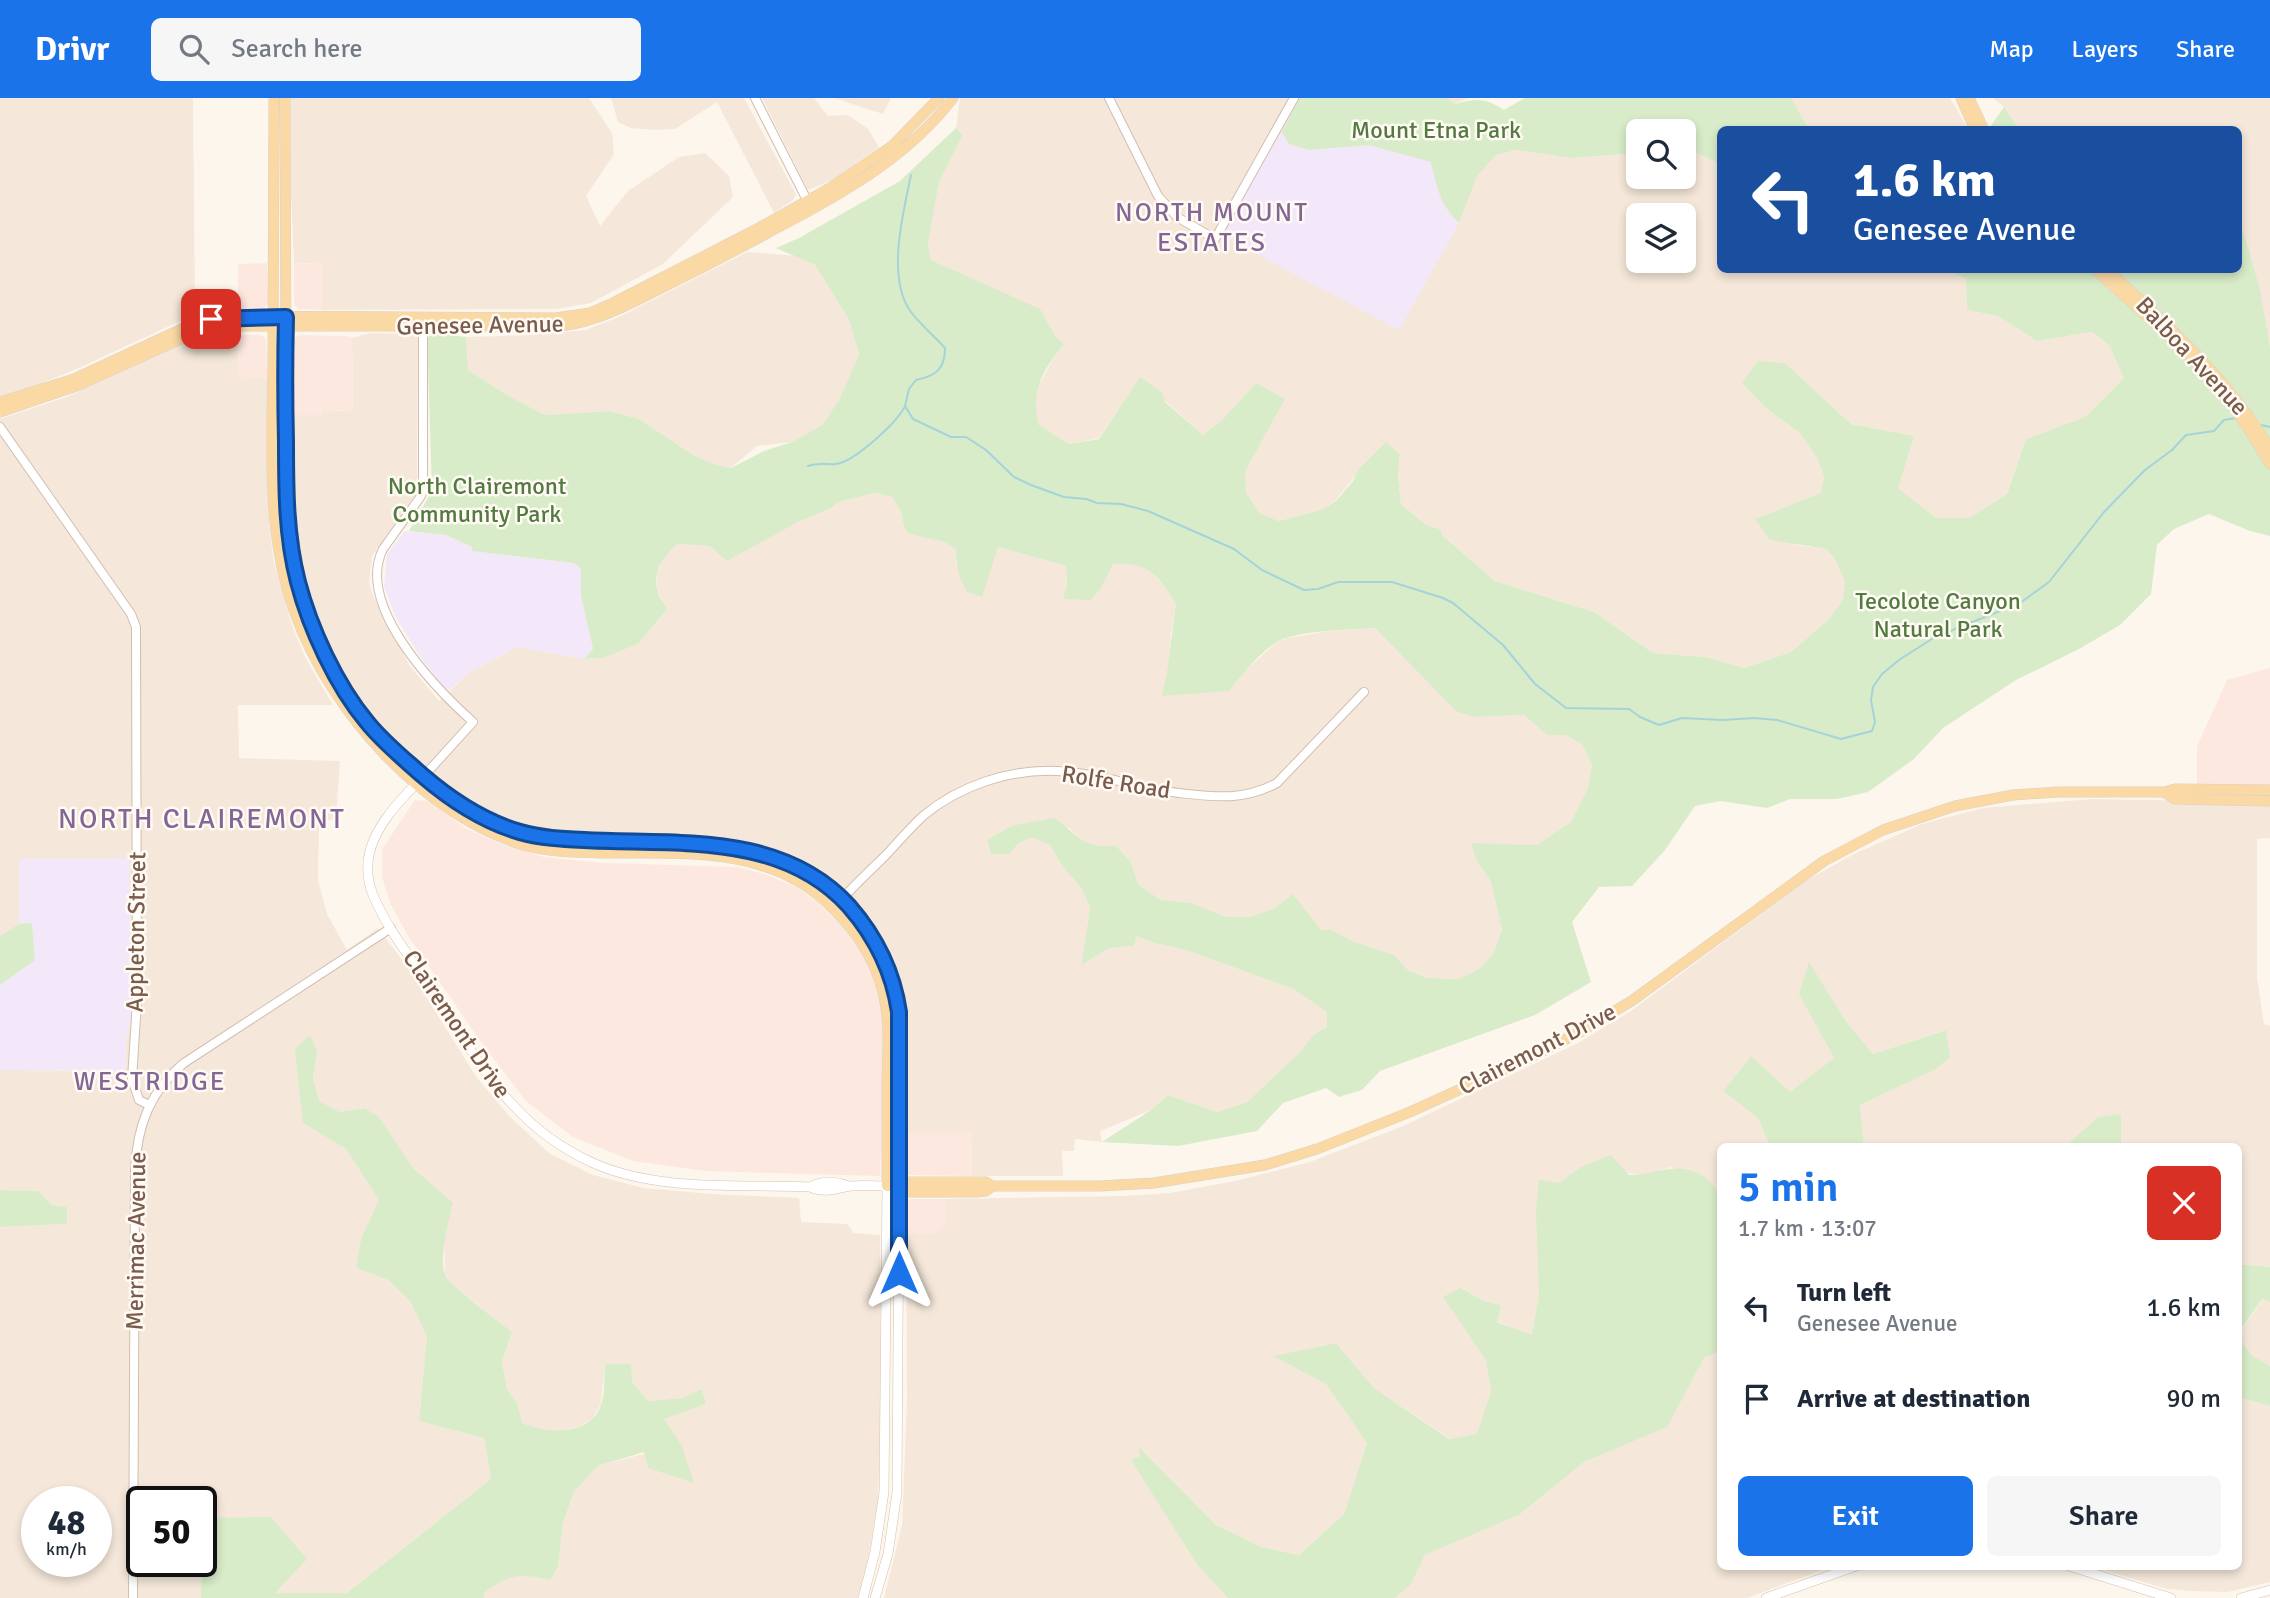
<!DOCTYPE html>
<meta charset="utf-8">
<style>
body{margin:0;font-family:Signika,sans-serif;background:#f6f6f7;color:#1f2937;height:100vh;display:flex;flex-direction:column;font-size:26px;white-space:nowrap}
*{box-sizing:border-box;margin:0}
p{font-size:23px;color:#747a83}
.icon{flex:none;width:38px;height:38px;fill:none;stroke:currentColor;stroke-width:2;stroke-linecap:round;stroke-linejoin:round}
.map{position:relative;flex:1;overflow:hidden}
.side{position:absolute;left:1717px;top:1045px;width:525px;height:427px;display:flex;flex-direction:column;background:#fff;border-radius:10px;box-shadow:0 4px 10px #0003}
.side>*{flex:none}
.top-card{position:absolute;left:1717px;top:28px;width:525px;height:147px;border-radius:10px;box-shadow:0 4px 10px #0003;background:#1a4fa0;color:#fff;overflow:hidden}
.tools{position:absolute;left:1626px;top:21px;display:grid;gap:14px}
.tools a{display:grid;place-items:center;width:70px;height:70px;border-radius:10px;background:#fff;box-shadow:0 4px 10px #0003;font-size:35px}
.speed{position:absolute;left:21px;top:1388px;display:flex;gap:14px;font-size:35px;font-weight:700;text-align:center}
.speed>*{display:grid;place-content:center;width:91px;height:91px;border-radius:50%;background:#fff;box-shadow:0 4px 10px #0003;line-height:1}
.speed small{font-size:18px;font-weight:400}
.speed .limit{border:4px solid #111;border-radius:10px;background:#fff;color:#111}
.pin{position:absolute;display:grid;place-items:center;width:60px;height:60px;color:#fff;margin:-30px;border-radius:14px;box-shadow:0 4px 10px #0006}
.me{position:absolute;width:77px;margin:-38px;rotate:0deg;stroke-linejoin:round;filter:drop-shadow(0 0 5px #0008)}
.turn{display:flex;align-items:center;gap:24px;height:147px;padding:0 21px;font-size:32px}
.turn .icon{width:91px;height:91px;stroke-width:2.5}
.turn b{display:block;font-size:49px;line-height:60px}
.round{display:grid;place-items:center;flex:none;width:74px;height:74px;border-radius:10px;background:#f6f6f7}
.summary{display:flex;align-items:center;justify-content:space-between;height:119px;padding:0 21px}
h1{font-size:42px;font-weight:600;line-height:52px;color:#1a73e8}
.primary-button{display:flex;gap:14px;margin-top:auto;padding:14px 21px}
.primary-button a{flex:1;height:80px;border-radius:10px;background:#1a73e8;color:#fff;font-size:28px;font-weight:600;line-height:80px;text-align:center}
.primary-button a+a{background:#f6f6f7;color:#1f2937}
ul{padding:0;list-style:none}
li{display:flex;align-items:center;gap:21px;height:91px;padding:0 21px}
li div{flex:1}
li b{display:block;font-size:26px}
li em{font-style:normal}
header{display:flex;align-items:center;gap:42px;box-sizing:border-box;height:98px;padding:0 35px;background:#1a73e8;color:#fff}
header strong{font-size:33px}
nav{display:flex;gap:38px;margin-inline-start:auto;font-size:24px}
.search{width:490px;height:63px;background:#f6f6f7;display:flex;align-items:center;gap:18px;box-sizing:border-box;padding:0 24px;border-radius:10px;color:#747a83;font-size:26px}
.map>svg:first-child{display:block}
.residential{fill:#f5e8da;fill-rule:evenodd}
.commercial{fill:#fde8e0}
.education{fill:#f3e8fa}
.green{fill:#d8ecc9}
.lines{fill:none;stroke-linecap:round;stroke-linejoin:round}
.stream{stroke:#a5d3da;stroke-width:2}
.tertiary-casing{stroke:#d1beb0;stroke-width:10}
.secondary-casing{stroke:#d6c0b0;stroke-width:10}
.primary-casing{stroke:#dad1cd;stroke-width:11}
.tertiary{stroke:#fff;stroke-width:8}
.secondary{stroke:#fff;stroke-width:9}
.primary{stroke:#fbd9a5;stroke-width:10}
.route-casing{stroke:#114b97;stroke-width:18}
.route{stroke:#1a73e8;stroke-width:12}
.labels{text-anchor:middle;dominant-baseline:central;stroke-width:5;stroke-linejoin:round;paint-order:stroke}
.park-label{font-size:24px;fill:#537a41;stroke:#fffaf3}
.street-label{font-size:24px;fill:#7a5c4d;stroke:#fffaf3}
.neighbourhood-label{font-size:26px;letter-spacing:2px;fill:#846695;stroke:#fffaf3}
.quarter-label{font-size:28px;letter-spacing:2px;fill:#846695;stroke:#fffaf3}
</style>
<header>
<strong>Drivr</strong>
<div class="search"><svg class="icon" aria-label="search" viewBox="0 0 24 24"><circle cx="10" cy="10" r="6"/><path d="M15 15l6 6"/></svg>Search here</div>
<nav><a>Map</a><a>Layers</a><a>Share</a></nav>
</header>
<div class="map">
<svg width="2270" height="1500" viewBox="0 0 2270 1500">
<rect width="100%" height="100%" fill="#fdf6ec"/>
<path class="residential" d="M0,0H193L195,216L79,270L25,292L0,299Z
M287,0H589L612,35L614,56L586,98L600,128L628,93L679,59L705,55L729,78L733,99L663,166L591,205L557,211L323,212V166L294,165Z
M611,0H744L796,96L793,102L774,115L717,4L675,31L654,32L631,30L618,24Z
M762,0H814L828,18L848,17L868,31L879,49L833,82L808,92Z
M834,0H891L883,16Z
M960,0H1468L1455,6L1496,57L1516,52L1572,60L1638,55V79H1684V51H1688L1720,66V172H1946L1966,181L1967,212L1998,218L2037,243L2092,234L2109,247L2124,280L2085,319L2026,341L2007,396L1969,420H1936L1897,390L1913,338L1851,326L1785,265L1767,311L1800,335L1818,362L1824,379L1822,395L1756,421L1796,447L1826,451L1835,461L1846,483L1843,502L1828,522L1791,554L1744,570L1705,559L1653,555L1594,514L1495,483L1443,438L1440,431L1426,427L1401,406L1398,378L1400,356L1364,367L1335,403L1321,412L1279,423L1259,415L1246,394L1245,385V373L1256,352V285L1222,322L1203,337L1140,280L1099,340L1069,346L1039,327L1035,309L1038,289L1054,259L1064,246L1056,239L1040,212L931,162L928,145L939,84L963,37L956,30ZM1638,117H1684V163H1638Z
M1791,0H1950L1968,31H1809Z
M1993,0H2270V250L2243,132H2238V32L2019,31L2004,9Z
M747,154L798,158L815,167L849,222L859,256L839,302L822,327L792,344L757,348L731,370L713,366L695,358L639,321L610,313L545,317L507,297L468,272L466,239L530,237L586,232L621,218Z
M369,235L418,236L417,394L372,458L369,485L374,500L410,568L439,603L470,574L517,549L585,561L603,560L638,546L667,511L657,491V476L665,457L677,446L710,448L796,425L831,410L838,404L875,395L892,399L901,413L904,429L909,436L944,444L956,451V469L998,449L1066,468L1067,487L1064,501L1101,490L1113,466L1132,465L1150,471L1166,488L1176,506L1171,536L1170,568L1163,597L1229,593L1246,572L1276,545L1287,540L1330,533L1376,530L1457,614L1475,619L1524,617L1547,637H1565L1582,646L1592,667L1588,689L1571,724L1537,747L1472,746L1476,762L1491,784L1502,832L1493,856L1480,870L1460,881L1427,880L1408,872L1394,857L1352,843L1332,832H1321L1275,810L1250,819H1226L1191,805L1161,802L1139,787L1130,763L1100,749L1086,746L1068,729L1011,728L987,742L991,756H1009L1019,745L1032,738L1050,747L1063,769L1082,791L1090,810L1081,866L1109,850L1133,848L1135,838L1154,845L1186,852L1293,891L1327,914V929L1313,937L1300,954L1247,1004L1217,1014L1168,997L1151,1012L1100,1033L1102,1044L1075,1041L1074,1053H1062L1063,1078H972L971,1035H906L905,918L901,895L889,859L872,828L850,800L818,774L792,760L757,748L722,742L617,739L556,734L501,723L463,704L398,648L355,597L328,551L310,504L297,455L292,364L294,317H322V312L353,313L352,240Z
M231,236L238,237V280H267L269,424L273,460L291,525L305,559L333,607H238L239,660L340,663L336,721L319,723L318,782L327,816L347,852L378,830L408,870L477,980L510,1019L549,1055L593,1077L644,1090L712,1096L799,1100L801,1124L847,1126L854,1135L880,1137L881,1301L878,1402L866,1474L858,1500H484V1495L504,1481L558,1468L563,1425L574,1394L598,1368L681,1346L663,1321L706,1306L702,1291L682,1300L648,1303L632,1284L605,1266L601,1306L592,1321L580,1328L557,1335L539,1332L522,1325L518,1307L507,1291L502,1264L512,1234L456,1190L445,1176L444,1141L452,1105L413,1070L379,1019L365,1010L340,1014L318,1003L313,980L317,954L303,1025L346,1051L379,1102L361,1140L356,1170L388,1182L410,1203L427,1238L419,1323L484,1340L491,1381L347,1495H274L306,1461L228,1421L203,1420L201,1500H0V1129L67,1126V1109L52,1107L38,1093L0,1092V972L125,973L126,941L131,921L20,761L19,826L0,838V321L66,299L194,240ZM37,1404H96V1463H37ZM142,1404H201V1463H142Z
M2091,701L2270,704V740L2257,741V879L2264,926L2270,928V1169L2238,1166V1048H2121V1017L2098,1019L2065,1048H1864L1860,1007L1936,971L1945,932L1873,956L1845,922L1800,896L1834,960L1790,995L1750,959L1723,993L1758,1020L1770,1048H1720V1094L1671,1069L1645,1077L1579,1070L1559,1085L1539,1166V1196L1532,1238L1497,1223L1501,1207L1484,1203L1462,1190L1486,1262L1491,1293L1478,1336L1450,1341L1374,1290L1336,1245L1274,1258L1326,1286L1367,1345L1344,1416L1299,1457L1261,1449L1216,1427L1140,1350V1358L1132,1362L1198,1468L1228,1500H884L902,1428L907,1301L906,1136H932L945,1127L946,1101L1125,1098L1170,1095L1235,1083L1310,1064L1403,1028L1578,945L1631,913L1807,782L1854,756L1922,726L1983,710Z
M2263,1200L2270,1204V1268L2252,1257L2238,1238Z
M1720,1253V1468H1833L1747,1500H1395L1411,1486L1425,1457L1519,1417L1584,1364L1666,1329L1704,1260Z
M2238,1299L2270,1308V1484L2228,1494L2190,1493L2167,1491L2090,1468H2238Z"/>
<path class="commercial" d="M267,165L268,205L264,211H238V166Z
M294,165L323,166V212L299,211L294,207Z
M238,237H261L266,241L267,280L238,281Z
M299,237L346,238L352,240L353,313L323,312L322,317H294V241Z
M2270,570V687L2197,688V648L2227,582Z
M415,702L428,703L465,730L507,748L544,759L604,765L737,769L768,777L796,789L817,804L842,828L862,855L878,887L885,933L880,1078L705,1073L633,1063L573,1039L526,1003L481,944L408,838L390,805L382,779V751Z
M906,1035H971L972,1078L909,1077L906,1074Z
M911,1101H946V1127L932,1136H906V1105Z"/>
<path class="education" d="M1282,34L1289,46L1308,52L1369,47L1431,64L1440,100L1449,115L1459,125L1399,232L1223,138L1264,62Z
M405,433L446,437L472,449L473,453L574,465L581,471V498L593,551L584,561L517,549L470,574L447,594L421,560L396,520L384,489L387,456Z
M129,760L131,921L126,941L125,973L0,972V887L35,861L32,826H19V761Z"/>
<path class="green" d="M1300,0H1447L1455,6C1478,0 1485,0 1504,12L1525,0H1791L1809,31L1720,32V66L1688,51H1684V33H1638V55L1572,60L1516,52L1496,57L1477,78L1459,125C1441,107 1436,88 1431,64L1369,47L1309,52L1289,46L1282,34Z
M2004,9L2019,31L1988,32Z
M956,30L963,37L939,84L928,145L931,162L1040,211L1056,239L1064,246C1043,272 1030,293 1039,327L1069,346L1099,341L1140,279L1162,294L1165,304L1203,337L1222,322L1256,285L1285,301L1245,373L1246,394L1259,415L1279,423L1321,412L1336,403L1353,383L1358,372L1386,344L1400,356L1398,378L1401,406L1426,427L1440,431L1443,438L1495,483L1594,514L1653,555L1705,559L1744,570L1791,554L1828,522L1843,502L1845,483L1835,461L1826,451L1770,442L1755,421L1821,395L1824,379L1818,362L1800,335L1767,311L1742,285L1758,263L1785,265L1851,326L1914,338L1898,390L1936,420H1969L2007,396L2026,341L2085,319L2124,280L2109,247L2092,234L2037,243L1998,218L1967,212L1966,181L1946,172H2238V132H2243L2260,192L2270,250V438L2250,433L2209,416L2174,431L2157,447L2151,496L2120,527L2079,551L2016,582L1943,630L1914,661L1868,694L1837,701H1790L1767,710L1720,703L1695,708L1665,752L1632,788L1599,789L1572,824L1591,884L1535,917L1380,973L1362,992L1339,999L1326,990L1283,1005L1257,1033L1178,1048L1102,1044L1151,1012L1168,997L1217,1014L1247,1004L1300,954L1313,937L1327,929V914L1293,891L1186,852L1154,845L1136,838L1134,848L1109,850L1081,867L1090,810L1082,791L1063,769L1050,747L1032,739L1019,745L1009,756H991L987,742L1011,728L1054,720C1079,736 1082,752 1115,747L1130,763L1139,787L1161,802L1191,805L1226,819H1250L1275,810L1293,796L1321,832H1332L1352,843L1394,857L1408,872L1427,880L1460,881L1480,870L1493,856L1502,832L1491,784L1476,762L1471,745L1537,747L1571,724L1588,689L1592,667L1582,646L1565,637H1547L1524,617L1475,619L1457,614L1375,530C1350,532 1301,532 1279,543C1259,554 1243,576 1229,593L1162,598C1170,567 1171,537 1176,506C1159,477 1149,464 1113,466L1101,490L1091,502L1063,501L1067,487L1066,468L998,449L982,499L967,494C958,479 956,468 956,451L944,444L909,436L904,429L901,413L892,399L875,395L838,404L831,410L796,425L727,463L710,448L677,446C665,457 653,472 657,490C658,497 664,505 667,511L638,546L603,560L584,561L593,551L581,498V471L574,465L472,453V449L446,437L409,433L432,393L427,234L466,239L468,272L507,297L545,317L610,313L639,321L695,358L713,366L731,370L764,353L792,344L822,327L839,302L859,256L849,222L815,167L776,150L799,140L900,83Z
M32,825L35,862L0,887V838L19,826Z
M1809,864L1845,922L1873,956L1946,932L1950,959L1936,971L1860,1007L1864,1048H1770L1758,1020L1723,993L1751,958L1790,994L1834,960L1799,896Z
M310,937L317,954L313,980L319,1003L340,1014L365,1010L379,1019L413,1070L453,1105C449,1121 439,1160 445,1176C450,1189 499,1223 512,1234L502,1264L507,1291L518,1307L522,1325C547,1336 592,1339 602,1304C605,1292 604,1278 605,1266H631L632,1284L648,1303L682,1300L702,1291L706,1306L664,1321L681,1346L694,1385L648,1370L644,1354L598,1368L574,1394L563,1425L558,1468L550,1482C519,1475 510,1476 484,1495V1500H201L203,1420L271,1419L307,1461L275,1495H347L491,1381L484,1340L419,1323L427,1238L410,1203L388,1182L356,1170L361,1140L379,1102L346,1051L303,1025L295,951Z
M2121,1016V1048H2065L2098,1019Z
M1611,1057L1629,1077C1656,1077 1673,1063 1700,1076C1707,1079 1714,1089 1720,1094V1253L1704,1260L1667,1329L1584,1364L1519,1417L1425,1457L1411,1486L1395,1500H1228L1198,1468L1131,1362L1140,1358L1139,1349L1216,1427L1261,1449L1299,1457L1344,1416L1367,1345L1326,1286L1273,1258L1336,1245L1374,1290L1449,1341L1477,1336L1491,1293L1486,1262L1443,1199L1461,1190L1484,1203L1501,1207L1497,1224L1532,1237L1539,1196L1536,1114L1539,1082L1559,1085L1579,1070Z
M0,1092L38,1093L52,1107L67,1109V1126L0,1129Z
M2238,1166L2270,1169V1204L2262,1201L2238,1236Z
M2238,1238L2252,1257L2270,1268V1308L2238,1299Z"/>
<g class="lines">
<path class="stream" d="M911,77C903,116 886,180 911,214C921,227 934,238 945,250C945,271 936,278 916,282L909,291L905,308L913,321L951,339H966L986,352L1014,379L1031,387L1064,399L1086,401L1097,405L1121,406L1148,413L1234,451L1262,472L1304,492L1318,491L1338,484H1392L1443,500L1453,505L1503,547L1535,586L1566,610L1629,611L1640,619L1659,627L1682,620L1723,622L1754,620L1777,622L1841,641L1872,633L1875,624L1871,602L1873,589L1882,576L1899,562L1935,539L2020,505L2049,484L2104,414L2145,372L2172,352L2186,337L2214,333L2224,322L2236,320
M2261,327L2270,329
M808,368C819,364 826,367 836,366C854,364 895,326 904,310"/>
<g class="tertiary-casing">
<path id="tertiary" d="M755,0L809,106
M1109,0L1158,98L1177,119L1215,141L1294,0
M423,222V391L421,398L383,451C355,507 434,589 473,624L424,678
M0,329L131,516L136,529L137,904L132,981L139,1002L149,1007
M833,810C850,792 868,774 886,757C898,744 910,730 923,718C960,687 1010,671 1057,673C1098,675 1138,690 1179,695C1215,699 1244,703 1277,685L1364,594
M133,1500L135,1072C137,1028 150,993 184,965L391,830"/>
</g>
<g class="secondary-casing">
<path id="secondary" d="M420,682C398,704 370,733 368,765C367,776 369,787 373,797C388,833 416,867 438,900C462,936 483,977 514,1008C535,1031 563,1051 591,1064C655,1094 740,1086 810,1089C825,1096 836,1090 851,1088C863,1087 875,1088 887,1088L884,1394L875,1454L863,1500
M810,1089C823,1082 835,1083 849,1088
M2069,1468L2171,1500
M875,1500L888,1456L897,1395L899,1088
M1766,1500L1856,1468
M2241,1500L2270,1492"/>
</g>
<g class="primary-casing">
<path id="primary" d="M274,0C273,84 273,168 273,251C273,338 264,432 295,515C330,613 424,719 527,748C551,754 576,754 600,755C678,756 764,747 825,803C849,825 869,851 879,881C891,914 888,950 887,984C887,1019 887,1053 887,1088H899L909,1084H986L992,1088H1100L1154,1085L1265,1067L1317,1051L1410,1014L1525,962L1582,933L1633,902L1824,763L1883,732L1955,708L2013,697L2058,694H2164L2175,691L2270,692
M285,0C285,91 286,183 286,274C286,352 279,434 305,509C319,549 341,593 368,626C384,644 404,660 422,677C452,703 484,725 524,735C630,762 764,714 847,806C865,827 880,848 890,875C904,913 899,952 899,992C899,1024 899,1056 899,1088
M1961,0L1975,32
M1969,0L1984,32
M2096,172C2140,213 2188,252 2226,299C2243,321 2256,343 2270,366
M2108,172C2169,230 2226,277 2270,351
M0,304L74,281L190,227L211,221L250,218L556,220L590,215L613,205L757,131L830,90L892,48L939,0
M0,314L79,287L196,234L236,228H560C604,223 644,198 683,179C720,161 756,141 792,122C852,90 911,55 953,0
M2164,694L2175,701L2270,703
M899,1088L909,1094H976L986,1093L992,1088"/>
</g>
<use href="#tertiary" class="tertiary"/>
<use href="#secondary" class="secondary"/>
<use href="#primary" class="primary"/>
</g>
<g class="lines">
<g class="route-casing">
<path id="route" d="M211,221L286,219C285,260 285,302 286,344C286,391 286,438 298,484C310,530 336,587 367,624C383,644 403,660 422,677C451,702 482,723 520,734C541,740 562,741 584,742C675,747 781,733 849,808C876,839 893,873 899,914V1175"/>
</g>
<use href="#route" class="route"/>
</g>
<g class="labels">
<g class="park-label">
<text x="1436" y="32">Mount Etna Park</text>
<text x="477" y="388">North Clairemont<tspan x="477" dy="28">Community Park</tspan></text>
<text x="1938" y="503">Tecolote Canyon<tspan x="1938" dy="28">Natural Park</tspan></text>
</g>
<g class="street-label">
<text transform="translate(480 227) rotate(-1)">Genesee Avenue</text>
<text transform="translate(2192 258) rotate(47)">Balboa Avenue</text>
<text transform="translate(1116 684) rotate(9)">Rolfe Road</text>
<text transform="translate(136 834) rotate(-89)">Appleton Street</text>
<text transform="translate(457 926) rotate(56)">Clairemont Drive</text>
<text transform="translate(1537 951) rotate(-27)">Clairemont Drive</text>
<text transform="translate(136 1143) rotate(-89)">Merrimac Avenue</text>
</g>
<g class="neighbourhood-label">
<text x="1212" y="115">NORTH MOUNT<tspan x="1212" dy="30">ESTATES</tspan></text>
<text x="150" y="984">WESTRIDGE</text>
</g>
<g class="quarter-label">
<text x="202" y="721">NORTH CLAIREMONT</text>
</g>
</g>
</svg>
<div class="tools">
<a><svg class="icon" aria-label="search" viewBox="0 0 24 24"><circle cx="10" cy="10" r="6"/><path d="M15 15l6 6"/></svg></a>
<a><svg class="icon" aria-label="layers" viewBox="0 0 24 24"><path d="M12 4l9 5-9 5-9-5zM3 14l9 5 9-5"/></svg></a>
</div>
<div class="speed"><div>48<small>km/h</small></div><div class="limit">50</div></div>
<div class="pin" style="left:211px;top:221px;background:#d93025"><svg class="icon" aria-label="arrive" viewBox="0 0 24 24"><path d="M6 21V4h12l-3 4 3 4H6"/></svg></div>
<svg class="me" style="left:899px;top:1175px" viewBox="-20 -20 40 40"><path d="M0-17L14 15 0 8-14 15z" fill="#1a73e8" stroke="#fff" stroke-width="4"/></svg>
<div class="top-card">
<div class="turn"><svg class="icon" aria-label="left" viewBox="0 0 24 24"><path d="M17 20v-9H6M10 6l-5 5 5 5"/></svg><div><b>1.6 km</b>Genesee Avenue</div></div>
</div>
<section class="side">
<div class="summary"><div><h1>5 min</h1><p>1.7 km · 13:07</p></div><a class="round" style="background:#d93025;color:#fff"><svg class="icon" aria-label="close" viewBox="0 0 24 24"><path d="M6 6l12 12M18 6L6 18"/></svg></a></div>
<ul>
<li><svg class="icon" aria-label="left" viewBox="0 0 24 24"><path d="M17 20v-9H6M10 6l-5 5 5 5"/></svg><div><b>Turn left</b><p>Genesee Avenue</p></div><em>1.6 km</em></li>
<li><svg class="icon" aria-label="arrive" viewBox="0 0 24 24"><path d="M6 21V4h12l-3 4 3 4H6"/></svg><div><b>Arrive at destination</b></div><em>90 m</em></li>
</ul>
<div class="primary-button"><a>Exit</a><a>Share</a></div>
</section>
</div>
